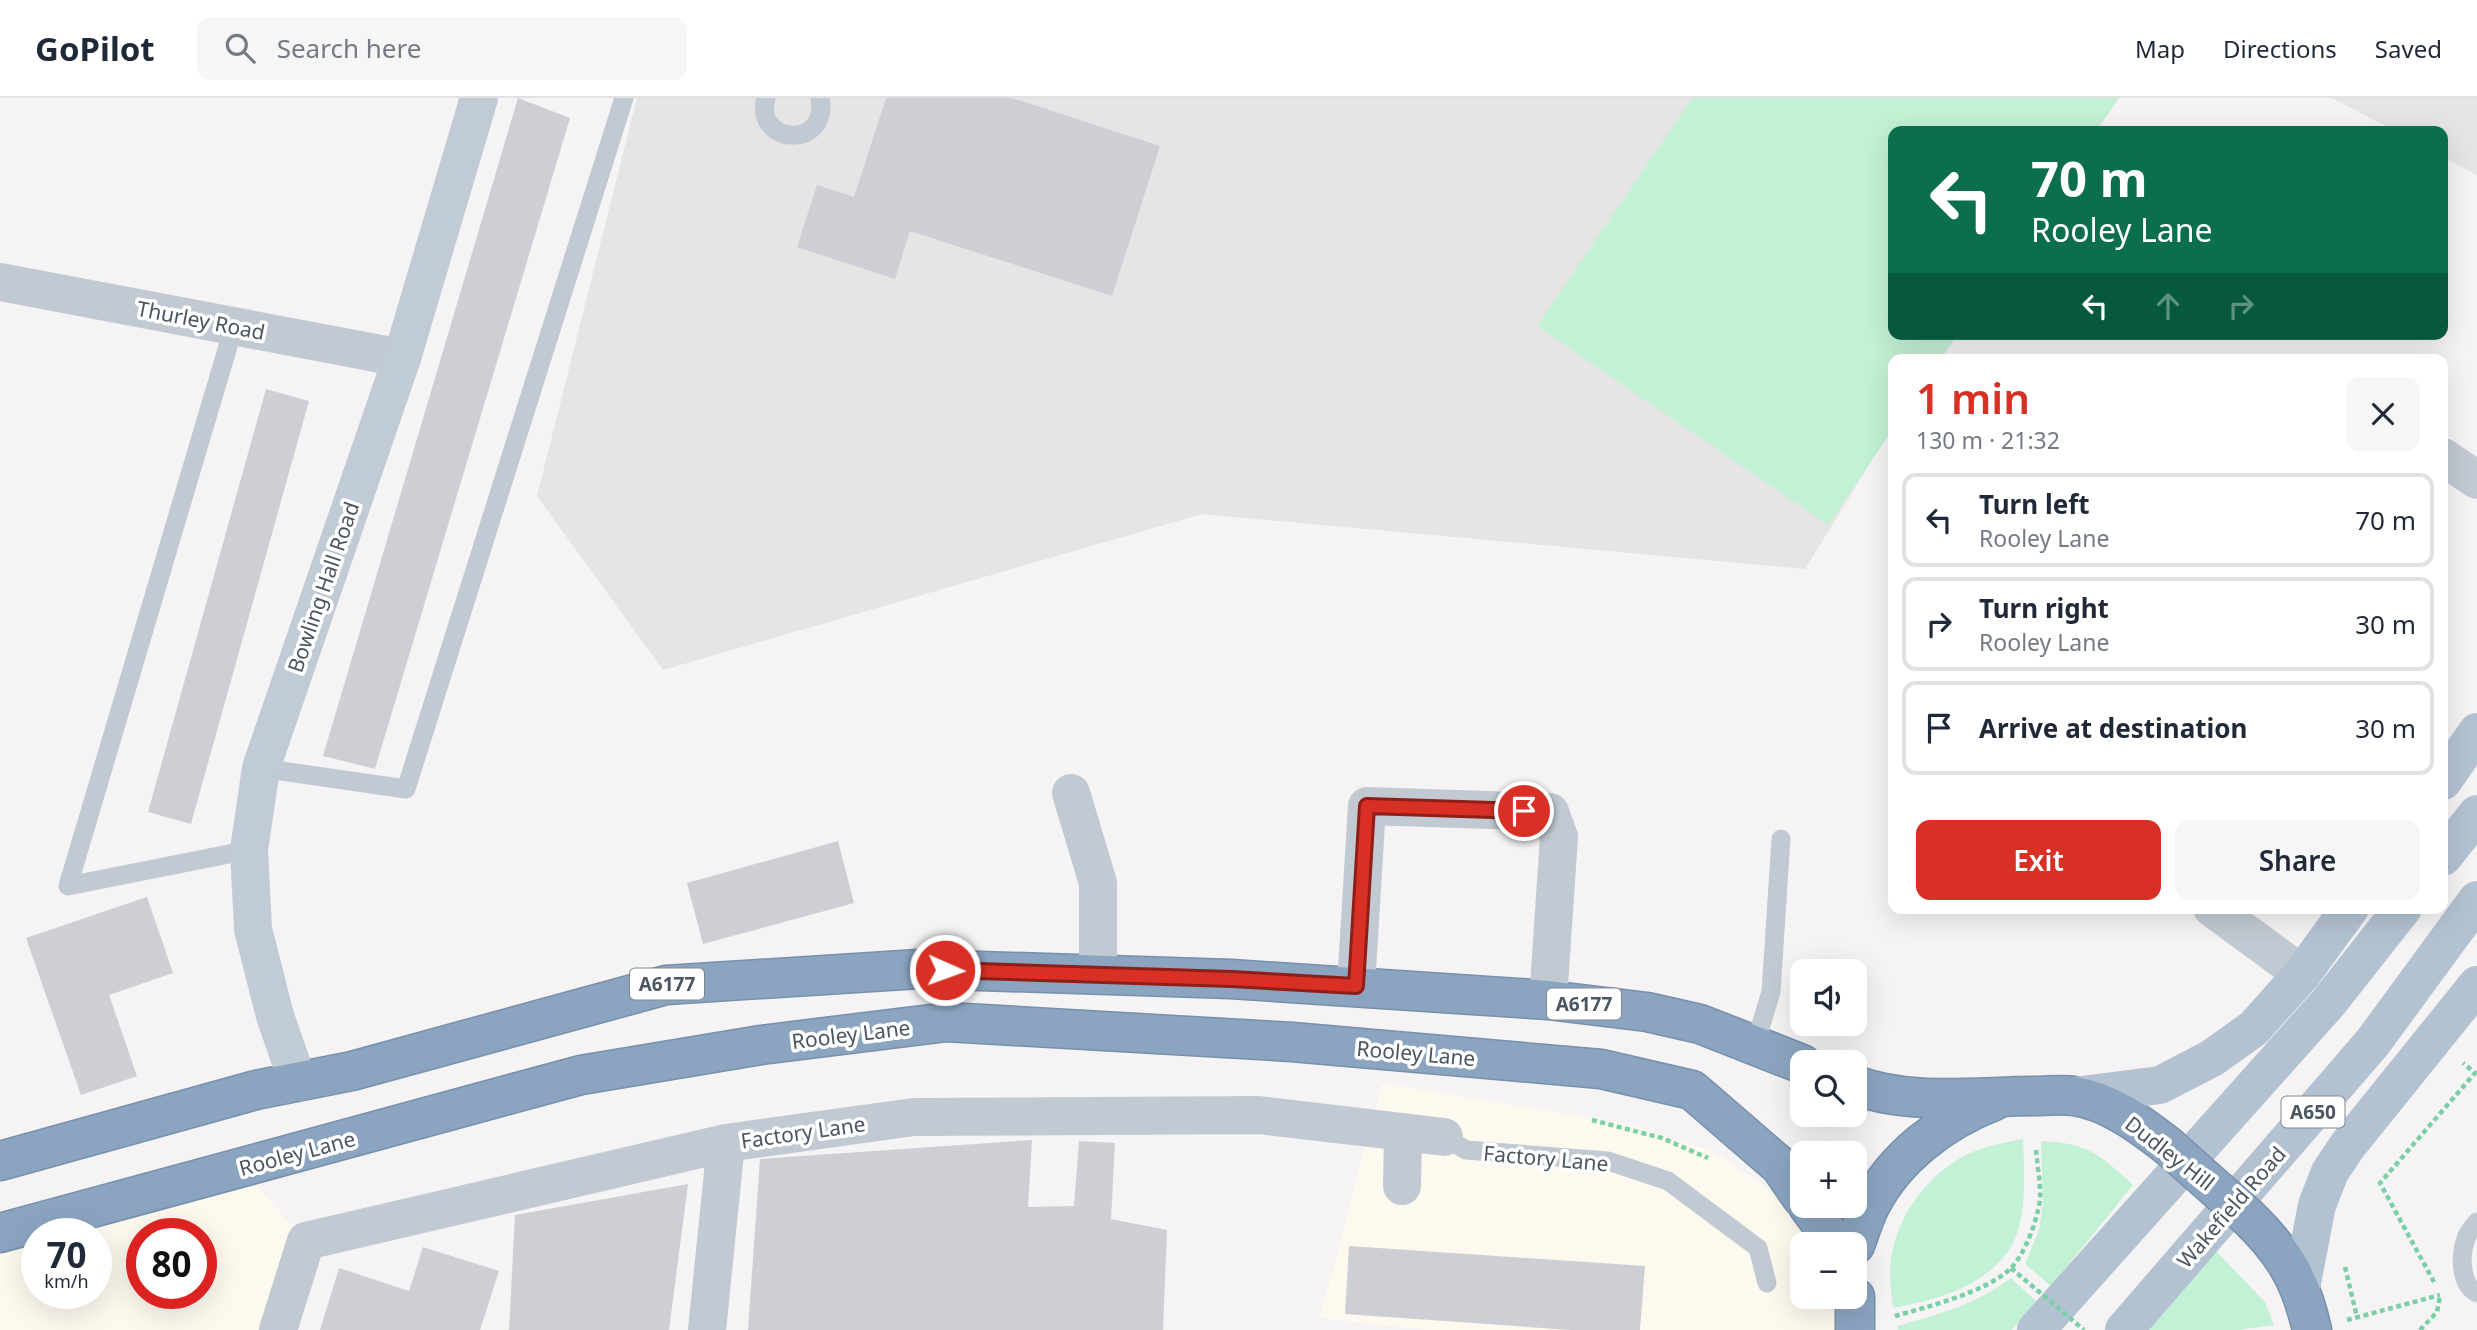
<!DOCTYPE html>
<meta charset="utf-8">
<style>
body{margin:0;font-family:"Noto Sans",sans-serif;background:#f6f6f7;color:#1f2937;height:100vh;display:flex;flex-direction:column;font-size:26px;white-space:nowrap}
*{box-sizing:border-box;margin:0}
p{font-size:23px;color:#747a83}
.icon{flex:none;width:38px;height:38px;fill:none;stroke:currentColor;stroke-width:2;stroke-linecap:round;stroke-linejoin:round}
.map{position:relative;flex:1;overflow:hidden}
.details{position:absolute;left:1888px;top:256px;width:560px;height:560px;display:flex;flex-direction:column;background:#fff;border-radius:14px;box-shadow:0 7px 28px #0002}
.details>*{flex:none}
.top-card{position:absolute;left:1888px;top:28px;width:560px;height:214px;border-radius:14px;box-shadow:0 7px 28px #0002;background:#0b6e4f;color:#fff;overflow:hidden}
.tools{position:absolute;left:1790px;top:861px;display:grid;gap:14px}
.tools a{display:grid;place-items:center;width:77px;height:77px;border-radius:14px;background:#fff;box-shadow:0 7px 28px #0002;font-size:35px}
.speed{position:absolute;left:21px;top:1120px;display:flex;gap:14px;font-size:35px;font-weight:700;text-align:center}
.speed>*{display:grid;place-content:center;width:91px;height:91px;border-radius:50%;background:#fff;box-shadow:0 7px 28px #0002;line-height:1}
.speed small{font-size:18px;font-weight:400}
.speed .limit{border:10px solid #d22;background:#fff;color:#111}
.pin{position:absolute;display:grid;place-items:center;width:60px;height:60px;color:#fff;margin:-30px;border:4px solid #fff;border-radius:50%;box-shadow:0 2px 7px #0007}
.me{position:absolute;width:77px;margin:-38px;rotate:92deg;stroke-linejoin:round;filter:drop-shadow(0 0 5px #0008)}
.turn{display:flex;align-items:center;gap:24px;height:147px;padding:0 28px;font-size:32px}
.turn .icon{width:91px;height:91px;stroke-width:2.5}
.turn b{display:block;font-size:49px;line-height:60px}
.lanes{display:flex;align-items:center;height:66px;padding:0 28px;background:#0003;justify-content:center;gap:35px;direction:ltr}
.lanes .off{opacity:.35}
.round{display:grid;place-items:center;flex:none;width:74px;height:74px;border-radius:14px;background:#f6f6f7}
.overview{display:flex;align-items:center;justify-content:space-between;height:119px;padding:0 28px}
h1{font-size:42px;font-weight:600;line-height:52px;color:#d93025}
.action{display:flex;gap:14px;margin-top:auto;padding:14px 28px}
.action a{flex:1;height:80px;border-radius:14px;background:#d93025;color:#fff;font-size:28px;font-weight:600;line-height:80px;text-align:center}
.action a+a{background:#f6f6f7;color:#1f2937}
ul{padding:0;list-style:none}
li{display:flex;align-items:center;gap:21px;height:94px;margin:0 14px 10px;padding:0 14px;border:4px solid #e0e1e3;border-radius:14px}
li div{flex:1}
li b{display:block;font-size:26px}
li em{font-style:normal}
header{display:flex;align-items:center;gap:42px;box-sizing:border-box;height:98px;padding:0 35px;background:#fff;border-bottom:2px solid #e0e1e3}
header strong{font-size:33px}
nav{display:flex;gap:38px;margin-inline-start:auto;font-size:24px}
.search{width:490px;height:63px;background:#f6f6f7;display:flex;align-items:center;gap:18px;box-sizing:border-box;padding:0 24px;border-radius:14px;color:#747a83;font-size:26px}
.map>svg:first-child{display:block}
.commercial{fill:#fdf9ef;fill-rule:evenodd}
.education{fill:#e6e4e5}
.green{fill:#c3f1d5}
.building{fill:#cdcfd5}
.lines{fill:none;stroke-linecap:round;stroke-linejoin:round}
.highway-casing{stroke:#7690ad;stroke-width:41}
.path{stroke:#7ad0a6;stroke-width:4.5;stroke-dasharray:5 3.5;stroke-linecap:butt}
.lane{stroke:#c1cad2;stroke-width:19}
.street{stroke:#c1cad2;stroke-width:38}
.secondary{stroke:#c1cbd6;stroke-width:38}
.primary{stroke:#b3c2d1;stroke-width:38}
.highway{stroke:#8ba5c1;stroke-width:38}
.highway-bridge-casing{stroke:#7690ad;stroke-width:41;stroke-linecap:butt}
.path-bridge{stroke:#7ad0a6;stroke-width:4.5;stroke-dasharray:5 3.5;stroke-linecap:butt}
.highway-bridge{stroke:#8ba5c1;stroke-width:38}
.route-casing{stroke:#8d1f18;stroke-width:18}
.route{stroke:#d93025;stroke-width:12}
.labels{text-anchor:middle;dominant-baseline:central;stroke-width:7;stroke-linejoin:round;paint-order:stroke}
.shield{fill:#fff;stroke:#808990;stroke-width:2}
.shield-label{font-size:19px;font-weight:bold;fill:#4a5661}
.street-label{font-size:21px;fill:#4a5661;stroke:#fff}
</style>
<header>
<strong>GoPilot</strong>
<div class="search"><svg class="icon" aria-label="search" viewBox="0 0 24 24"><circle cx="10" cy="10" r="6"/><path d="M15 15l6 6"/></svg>Search here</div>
<nav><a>Map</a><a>Directions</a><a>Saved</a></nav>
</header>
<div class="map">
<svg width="2477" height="1232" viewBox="0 0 2477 1232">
<rect width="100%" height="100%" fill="#f5f3f3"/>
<path class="commercial" d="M1382,985L1628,1026L1714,1054L1848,1146H1802V1199H1855V1232H1426L1320,1220Z
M252,1083L306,1143L278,1232H0V1140ZM37,1136H96V1195H37ZM142,1136H201V1195H142Z"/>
<path class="education" d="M637,0H2096L1894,33L1893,328L1805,471L1202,416L663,572L537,398Z
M2332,0H2477V77L2443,59V33H2395Z"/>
<path class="green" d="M1692,0H2119L2096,33H1894V236H1958L1941,261H1894L1893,331L1828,427L1537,228Z
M2023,1041C2024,1073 2028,1120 2011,1149C1986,1189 1936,1202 1893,1210C1891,1192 1888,1173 1892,1155C1900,1112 1934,1069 1975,1053C1991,1047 2007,1044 2023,1041Z
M2041,1043C2089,1045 2100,1057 2133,1087L2051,1188L2025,1166L2039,1132L2043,1105Z
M2216,1153L2265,1204L2274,1227L2239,1232H2149Z
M2011,1180L2037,1204L2012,1232H1898L1897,1228C1937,1217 1977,1206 2011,1180Z"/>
<path class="building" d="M518,0L570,20L375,671L323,658Z
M886,0H1012L1160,48L1112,198L910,133L895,181L797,149L817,87L854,99Z
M266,291L309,303L191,726L148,714Z
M838,743L854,805L703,846L687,785Z
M147,799L173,875L109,897L137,978L81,997L26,840Z
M1032,1042L1028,1109L1074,1108L1079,1043L1115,1045L1111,1121L1167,1132L1163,1232H748L760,1061Z
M688,1086L669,1232H509L515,1117Z
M1349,1148L1645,1168L1640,1232H1570L1345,1216Z
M423,1149L499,1173L480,1232H320L339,1170L409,1193Z"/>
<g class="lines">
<g class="highway-casing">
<path id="highway" d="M1855,987C1910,1008 1978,998 2036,998C2049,998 2062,996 2074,998C2109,1003 2141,1027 2168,1048
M0,1063L256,992L352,973L666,887L919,871L1231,881L1548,902L1647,914L1700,926L1802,966
M1808,1108L1828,1135L1833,1146
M2249,1120C2285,1155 2301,1183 2312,1232
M0,1135L581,977L761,947L947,924L1292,944L1601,971L1692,992L1780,1068L1802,1100
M1855,1147C1860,1134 1864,1119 1871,1106C1896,1058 1943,1023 1994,1003
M1855,1199V1232"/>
</g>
<path class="path" d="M1592,1022L1662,1040L1708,1060
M2345,1169L2357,1219
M2434,1184L2380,1085L2475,975L2463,965
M1895,1218C1927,1209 1986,1194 2010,1171C2025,1157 2038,1120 2040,1101C2041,1085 2037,1067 2036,1051
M2347,1222L2440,1197
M2420,1232L2437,1214L2440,1198"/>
<path class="lane" d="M766,0C753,47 830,52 820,0
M234,228L68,788L249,752
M261,670L406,691L624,0
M1755,947L1771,894L1781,741
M1444,1039L1466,1052L1608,1063L1668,1083L1758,1150L1767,1185
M2477,1124C2474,1128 2469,1133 2467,1138C2460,1155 2459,1186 2477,1195"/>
<path class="street" d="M0,184L402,260
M2443,359L2477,382
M1071,695L1098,785V876
M2212,810L2302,876
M1356,888L1367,708L1550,714L1559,739L1548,902
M1402,1088L1403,1034L1444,1039
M278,1232L306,1143L726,1045L914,1019L1259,1017L1403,1034
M707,1232L726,1045"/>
<path class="secondary" d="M298,984L275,918L253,831L249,752L261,670L402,260L479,0"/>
<path class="primary" d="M2443,683L2477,634
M2443,759L2477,716
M2074,998L2160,987L2212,960L2254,930L2302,876L2350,810
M2301,1190L2317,1107L2330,1074L2348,1047L2477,887
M2036,1232L2329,904L2403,810
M2124,1232L2373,944L2477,802"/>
<use href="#highway" class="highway"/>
<g class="highway-bridge-casing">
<path id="highway-bridge" d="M2168,1048L2249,1120"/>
</g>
<path class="path-bridge" d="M2011,1170L2084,1232"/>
<use href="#highway-bridge" class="highway-bridge"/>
</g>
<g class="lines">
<g class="route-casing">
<path id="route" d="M945,872L1231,881L1356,888L1367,708L1524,713"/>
</g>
<use href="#route" class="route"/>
</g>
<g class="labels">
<g class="shield">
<rect x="630" y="870.5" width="74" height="31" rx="5"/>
<rect x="1547" y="890.5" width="74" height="31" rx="5"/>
<rect x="2281.5" y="998.5" width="63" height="31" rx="5"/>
</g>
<g class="shield-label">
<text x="667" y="886">A6177</text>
<text x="1584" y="906">A6177</text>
<text x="2313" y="1014">A650</text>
</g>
<g class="street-label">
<text transform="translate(201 222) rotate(11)">Thurley Road</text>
<text transform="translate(323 489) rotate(-71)">Bowling Hall Road</text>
<text transform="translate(851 936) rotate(-7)">Rooley Lane</text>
<text transform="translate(1416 955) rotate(5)">Rooley Lane</text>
<text transform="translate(803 1034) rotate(-8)">Factory Lane</text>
<text transform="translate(297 1055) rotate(-15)">Rooley Lane</text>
<text transform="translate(2170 1055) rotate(38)">Dudley Hill</text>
<text transform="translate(1546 1060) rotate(5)">Factory Lane</text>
<text transform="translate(2231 1109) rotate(-49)">Wakefield Road</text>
</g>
</g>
</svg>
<div class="tools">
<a><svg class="icon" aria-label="sound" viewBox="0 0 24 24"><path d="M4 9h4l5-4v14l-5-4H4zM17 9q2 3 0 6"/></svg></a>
<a><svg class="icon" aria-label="search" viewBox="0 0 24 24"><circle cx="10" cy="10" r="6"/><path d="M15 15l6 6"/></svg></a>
<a>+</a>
<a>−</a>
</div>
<div class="speed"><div>70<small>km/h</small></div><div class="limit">80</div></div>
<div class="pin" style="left:1524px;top:713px;background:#d93025"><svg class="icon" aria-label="arrive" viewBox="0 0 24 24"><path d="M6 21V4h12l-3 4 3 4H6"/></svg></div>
<svg class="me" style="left:945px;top:872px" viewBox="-20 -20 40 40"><circle r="17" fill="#d93025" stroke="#fff" stroke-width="3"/><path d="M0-11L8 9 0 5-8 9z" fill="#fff"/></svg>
<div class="top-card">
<div class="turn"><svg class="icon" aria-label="left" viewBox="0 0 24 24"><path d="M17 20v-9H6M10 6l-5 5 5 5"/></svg><div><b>70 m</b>Rooley Lane</div></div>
<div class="lanes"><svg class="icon" aria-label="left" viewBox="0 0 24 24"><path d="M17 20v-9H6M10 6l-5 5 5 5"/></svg><svg class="icon off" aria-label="ahead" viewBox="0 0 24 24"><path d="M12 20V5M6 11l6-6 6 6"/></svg><svg class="icon off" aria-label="right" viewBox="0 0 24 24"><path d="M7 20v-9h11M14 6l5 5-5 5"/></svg></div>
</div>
<section class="details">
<div class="overview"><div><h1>1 min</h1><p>130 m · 21:32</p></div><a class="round"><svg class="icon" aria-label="close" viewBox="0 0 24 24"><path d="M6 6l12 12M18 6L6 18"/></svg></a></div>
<ul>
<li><svg class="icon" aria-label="left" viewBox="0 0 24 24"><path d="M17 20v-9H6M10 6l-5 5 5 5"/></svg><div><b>Turn left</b><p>Rooley Lane</p></div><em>70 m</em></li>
<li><svg class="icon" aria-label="right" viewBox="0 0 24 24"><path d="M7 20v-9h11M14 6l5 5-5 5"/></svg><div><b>Turn right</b><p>Rooley Lane</p></div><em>30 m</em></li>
<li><svg class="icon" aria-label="arrive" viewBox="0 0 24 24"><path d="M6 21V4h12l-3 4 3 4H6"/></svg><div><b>Arrive at destination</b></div><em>30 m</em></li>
</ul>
<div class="action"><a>Exit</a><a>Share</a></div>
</section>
</div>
